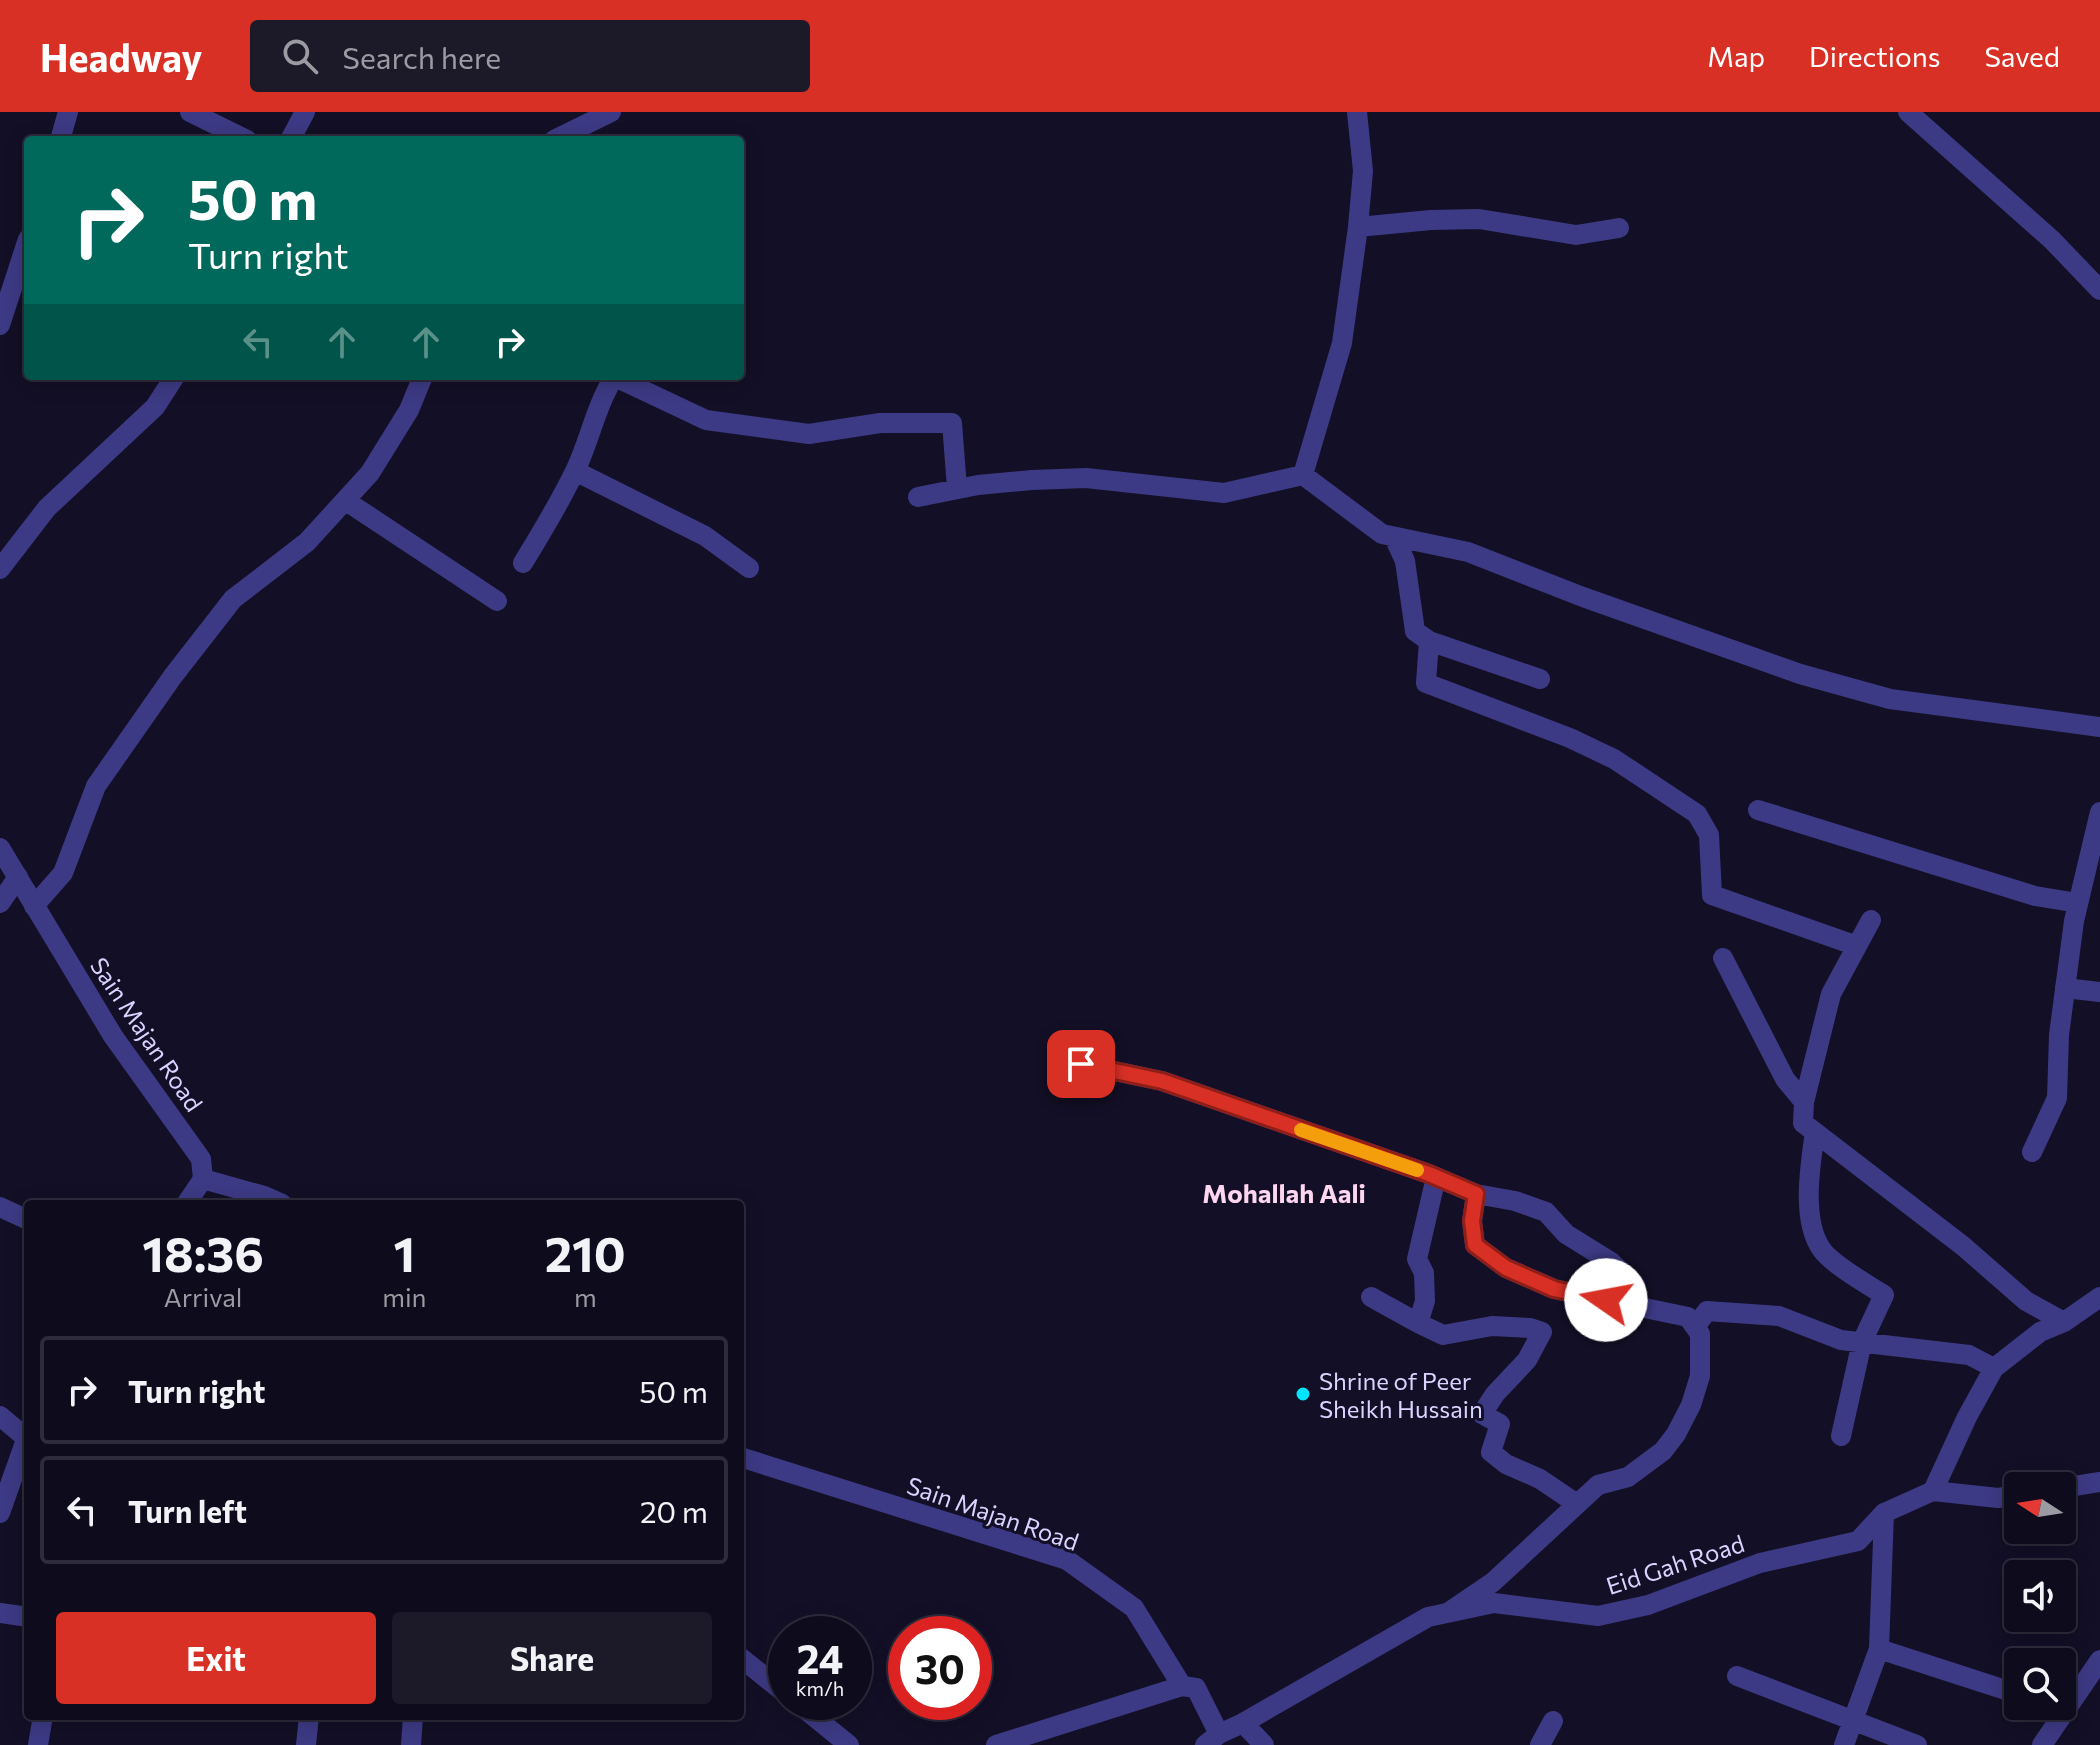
<!DOCTYPE html>
<style>
body{margin:0;font-family:Commissioner,sans-serif;background:#1c1929;color:#f1f3f6;height:100vh;display:flex;flex-direction:column;font-size:30px;white-space:nowrap}
*{box-sizing:border-box;margin:0}
p{font-size:26px;color:#9b9ba3}
.icon{flex:none;width:44px;height:44px;fill:none;stroke:currentColor;stroke-width:2;stroke-linecap:round;stroke-linejoin:round}
.map{position:relative;flex:1;overflow:hidden}
.side{position:absolute;left:24px;top:1088px;width:720px;height:520px;display:flex;flex-direction:column;background:#0e0b1c;border-radius:8px;box-shadow:0 4px 20px #0003,0 0 0 2px #2e2b3b}
.side>*{flex:none}
.top-card{position:absolute;left:24px;top:24px;width:720px;height:244px;border-radius:8px;box-shadow:0 4px 20px #0003,0 0 0 2px #2e2b3b;background:#00695c;color:#fff;overflow:hidden}
.needle{width:52px;rotate:282deg}
.buttons{position:absolute;left:2004px;top:1360px;display:grid;gap:16px}
.buttons a{display:grid;place-items:center;width:72px;height:72px;border-radius:8px;background:#0e0b1c;box-shadow:0 4px 20px #0003,0 0 0 2px #2e2b3b;font-size:40px}
.speed{position:absolute;left:768px;top:1504px;display:flex;gap:16px;font-size:40px;font-weight:700;text-align:center}
.speed>*{display:grid;place-content:center;width:104px;height:104px;border-radius:50%;background:#0e0b1c;box-shadow:0 4px 20px #0003,0 0 0 2px #2e2b3b;line-height:1}
.speed small{font-size:20px;font-weight:400}
.speed .limit{border:12px solid #d22;background:#fff;color:#111}
.pin{position:absolute;display:grid;place-items:center;width:68px;height:68px;color:#fff;margin:-34px;border-radius:16px;box-shadow:0 4px 12px #0006}
.me{position:absolute;width:88px;margin:-44px;rotate:282deg;stroke-linejoin:round;filter:drop-shadow(0 0 6px #0008)}
.turn{display:flex;align-items:center;gap:28px;height:168px;padding:0 32px;font-size:36px}
.turn .icon{width:104px;height:104px;stroke-width:2.5}
.turn b{display:block;font-size:56px;line-height:68px}
.lanes{display:flex;align-items:center;height:76px;padding:0 32px;background:#0003;justify-content:center;gap:40px;direction:ltr}
.lanes .off{opacity:.35}
.eta{display:flex;justify-content:space-evenly;align-items:center;height:136px;text-align:center}
.eta b{font-size:48px;font-weight:700;line-height:56px}
.cta{display:flex;gap:16px;margin-top:auto;padding:16px 32px}
.cta a{flex:1;height:92px;border-radius:8px;background:#d93025;color:#fff;font-size:32px;font-weight:700;line-height:92px;text-align:center}
.cta a+a{background:#1c1929;color:#f1f3f6}
ul{padding:0;list-style:none}
li{display:flex;align-items:center;gap:24px;height:108px;margin:0 16px 12px;padding:0 16px;border:4px solid #2e2b3b;border-radius:8px}
li div{flex:1}
li b{display:block;font-size:30px}
li em{font-style:normal}
header{display:flex;align-items:center;gap:48px;box-sizing:border-box;height:112px;padding:0 40px;background:#d93025;color:#fff}
header strong{font-size:38px}
nav{display:flex;gap:44px;margin-inline-start:auto;font-size:28px}
.search{width:560px;height:72px;background:#1c1929;display:flex;align-items:center;gap:20px;box-sizing:border-box;padding:0 28px;border-radius:8px;color:#9b9ba3;font-size:30px}
.map>svg:first-child{display:block}
.lines{fill:none;stroke-linecap:round;stroke-linejoin:round}
.minor{stroke:#3d3a85;stroke-width:20}
.tertiary{stroke:#3d3a85;stroke-width:20}
.route-casing{stroke:#8d1f18;stroke-width:20}
.route{stroke:#d93025;stroke-width:14}
.slow{stroke:#f59e0b;stroke-width:14}
.poi-dot{fill:#00e5ff;stroke:#130f26;stroke-width:3}
.labels{text-anchor:middle;dominant-baseline:central;stroke-width:6;stroke-linejoin:round;paint-order:stroke}
.street-label{font-size:24px;fill:#d9d4ff;stroke:#130f26}
.poi-label{font-size:24px;fill:#d9d4ff;stroke:#130f26;text-anchor:start}
.neighbourhood-label{font-size:26px;font-weight:bold;fill:#ffd6f0;stroke:#130f26}
</style>
<header>
<strong>Headway</strong>
<div class="search"><svg class="icon" aria-label="search" viewBox="0 0 24 24"><circle cx="10" cy="10" r="6"/><path d="M15 15l6 6"/></svg>Search here</div>
<nav><a>Map</a><a>Directions</a><a>Saved</a></nav>
</header>
<div class="map">
<svg width="2100" height="1633" viewBox="0 0 2100 1633">
<rect width="100%" height="100%" fill="#130f26"/>
<g class="lines">
<path class="minor" d="M190,0L247,28
M60,28L68,0
M554,28L611,0
M1358,115L1431,108L1479,107L1576,123L1619,116
M0,213L28,127
M613,264L706,308L809,322L880,311H952L957,376
M575,359L705,424L749,456
M1303,363L1342,231L1358,115L1363,59L1357,0
M918,385L978,373L1032,368L1086,366L1224,381L1303,363L1382,422L1468,440L1583,485L1800,562L1890,587L2100,615
M346,389L497,489
M1394,425L1405,449L1415,519L1429,529L1426,571L1570,626L1614,647L1697,702L1709,723L1712,783L1857,834
M523,451C542,420 560,390 576,357C590,327 596,294 614,265
M1429,529L1540,567
M1758,698L2035,784L2078,791
M0,791L18,765
M34,794L63,761L96,674L173,564L233,487L307,430L370,361L409,298L423,264
M1871,808L1831,882L1804,990L1803,1011L1963,1134L2026,1189L2064,1210
M1723,846L1785,967L1804,990
M2065,876L2100,880
M1081,952L1162,969L1429,1062L1476,1082L1515,1089L1546,1100L1566,1122L1611,1150L1635,1173L1631,1194
M1815,1020C1810,1054 1801,1109 1822,1138C1832,1152 1868,1173 1884,1183L1862,1230L1841,1324
M186,1092L203,1067
M0,1095L28,1108
M1371,1185L1418,1211L1425,1189L1424,1161L1417,1147L1436,1065
M1418,1211L1443,1223L1492,1214L1530,1216L1542,1220L1527,1248L1495,1282L1482,1302L1500,1312L1491,1340L1506,1352L1540,1367L1577,1392
M1695,1215L1707,1199L1779,1204L1841,1228L1969,1243L1994,1256
M0,1304L25,1325
M1933,1379L1967,1305L1994,1256L2040,1220L2064,1210L2100,1185
M0,1401L28,1322
M1449,1500L1493,1470L1598,1373L1628,1365L1663,1339L1676,1322L1691,1293L1700,1264V1222L1688,1205L1554,1177L1506,1156L1475,1133L1472,1109L1476,1082
M0,1501L28,1505
M1879,1537L2018,1582
M740,1545L786,1582
M1737,1564L1917,1633
M796,1590L849,1633
M1243,1611L1264,1633
M38,1633L43,1604
M306,1633L309,1604
M411,1633L413,1604
M1540,1633L1553,1609
M1844,1633L1879,1537L1884,1401
M2042,1633L2100,1548"/>
<path class="tertiary" d="M1908,0L2052,128L2100,178
M290,28L305,0
M0,457L47,396L155,295L175,264
M0,736L113,924L201,1047L203,1067L264,1084L282,1092
M2032,1040L2057,986L2059,923L2074,809L2100,700
M740,1345L1067,1448L1134,1496L1182,1574
M2062,1376L2100,1370
M996,1633L1182,1574L1196,1576L1219,1622
M1205,1633L1219,1622L1243,1611L1428,1505L1494,1491L1598,1504L1648,1493L1760,1451L1858,1429L1884,1401L1933,1379L1998,1386L2018,1383"/>
</g>
<g class="lines">
<g class="route-casing">
<path id="route" d="M1081,952L1162,969L1429,1062L1476,1082L1472,1109L1475,1133L1506,1156L1554,1177L1606,1188"/>
</g>
<use href="#route" class="route"/>
<path class="slow" d="M1301,1018L1417,1058"/>
</g>
<circle class="poi-dot" cx="1303" cy="1282" r="8"/>
<g class="labels">
<g class="street-label">
<text transform="translate(147 922) rotate(56)">Sain Majan Road</text>
<text transform="translate(993 1401) rotate(19)">Sain Majan Road</text>
<text transform="translate(1675 1452) rotate(-18)">Eid Gah Road</text>
</g>
<g class="poi-label">
<text x="1319" y="1268">Shrine of Peer<tspan x="1319" dy="28">Sheikh Hussain</tspan></text>
</g>
<g class="neighbourhood-label">
<text x="1284" y="1080">Mohallah Aali</text>
</g>
</g>
</svg>
<div class="buttons">
<a><svg class="needle" viewBox="-14 -14 28 28"><path d="M0-13l5 13h-10z" fill="#e53935"/><path d="M0 13l5-13h-10z" fill="#9b9ba3"/></svg></a>
<a><svg class="icon" aria-label="sound" viewBox="0 0 24 24"><path d="M4 9h4l5-4v14l-5-4H4zM17 9q2 3 0 6"/></svg></a>
<a><svg class="icon" aria-label="search" viewBox="0 0 24 24"><circle cx="10" cy="10" r="6"/><path d="M15 15l6 6"/></svg></a>
</div>
<div class="speed"><div>24<small>km/h</small></div><div class="limit">30</div></div>
<div class="pin" style="left:1081px;top:952px;background:#d93025"><svg class="icon" aria-label="arrive" viewBox="0 0 24 24"><path d="M6 21V4h12l-3 4 3 4H6"/></svg></div>
<svg class="me" style="left:1606px;top:1188px" viewBox="-20 -20 40 40"><circle r="19" fill="#fff"/><path d="M0-13L10 11 0 6-10 11z" fill="#d93025"/></svg>
<div class="top-card">
<div class="turn"><svg class="icon" aria-label="right" viewBox="0 0 24 24"><path d="M7 20v-9h11M14 6l5 5-5 5"/></svg><div><b>50 m</b>Turn right</div></div>
<div class="lanes"><svg class="icon off" aria-label="left" viewBox="0 0 24 24"><path d="M17 20v-9H6M10 6l-5 5 5 5"/></svg><svg class="icon off" aria-label="ahead" viewBox="0 0 24 24"><path d="M12 20V5M6 11l6-6 6 6"/></svg><svg class="icon off" aria-label="ahead" viewBox="0 0 24 24"><path d="M12 20V5M6 11l6-6 6 6"/></svg><svg class="icon" aria-label="right" viewBox="0 0 24 24"><path d="M7 20v-9h11M14 6l5 5-5 5"/></svg></div>
</div>
<section class="side">
<div class="eta">
<div><b>18:36</b><p>Arrival</p></div>
<div><b>1</b><p>min</p></div>
<div><b>210</b><p>m</p></div>
</div>
<ul>
<li><svg class="icon" aria-label="right" viewBox="0 0 24 24"><path d="M7 20v-9h11M14 6l5 5-5 5"/></svg><div><b>Turn right</b></div><em>50 m</em></li>
<li><svg class="icon" aria-label="left" viewBox="0 0 24 24"><path d="M17 20v-9H6M10 6l-5 5 5 5"/></svg><div><b>Turn left</b></div><em>20 m</em></li>
</ul>
<div class="cta"><a>Exit</a><a>Share</a></div>
</section>
</div>
